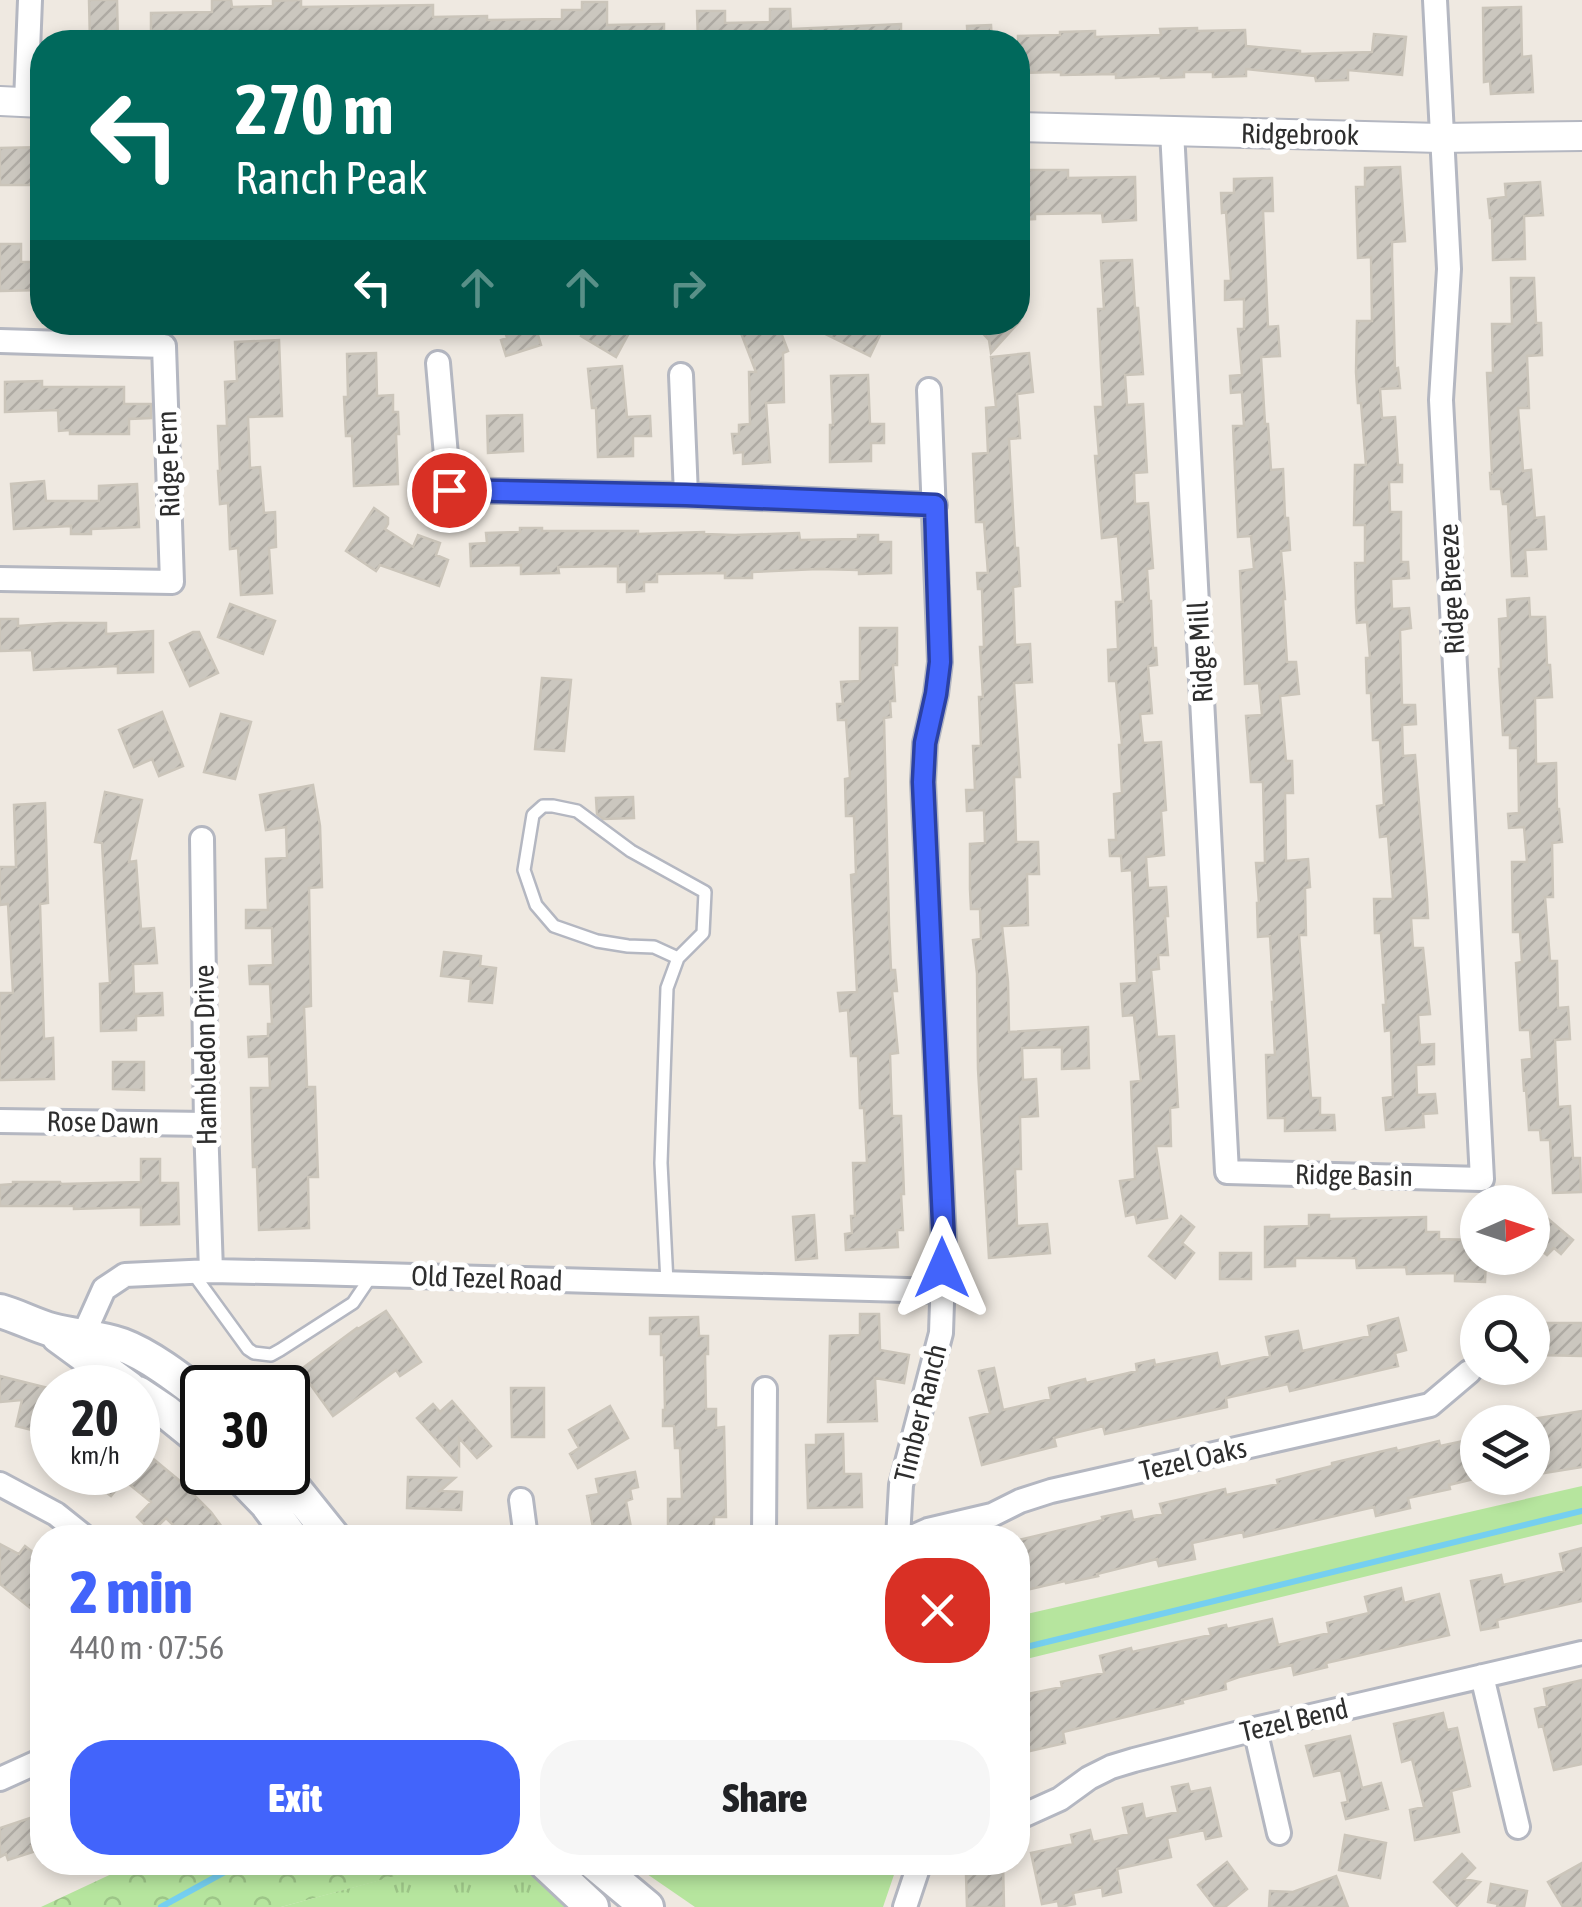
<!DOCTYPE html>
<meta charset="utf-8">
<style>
body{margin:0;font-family:"Asap Condensed",sans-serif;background:#f6f6f6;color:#202124;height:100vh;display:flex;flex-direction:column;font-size:38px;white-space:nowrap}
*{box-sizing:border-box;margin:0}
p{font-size:32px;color:#757577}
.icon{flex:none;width:55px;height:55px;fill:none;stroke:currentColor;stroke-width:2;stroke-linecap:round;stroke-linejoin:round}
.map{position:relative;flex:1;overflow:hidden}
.side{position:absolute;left:30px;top:1525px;width:1000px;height:350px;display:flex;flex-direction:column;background:#fff;border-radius:40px;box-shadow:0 5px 15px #0003}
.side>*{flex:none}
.guide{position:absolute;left:30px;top:30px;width:1000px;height:305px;border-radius:40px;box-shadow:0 5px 15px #0003;background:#00695c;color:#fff;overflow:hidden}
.needle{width:65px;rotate:87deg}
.buttons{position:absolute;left:1460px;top:1185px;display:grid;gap:20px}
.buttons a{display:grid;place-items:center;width:90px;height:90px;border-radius:50%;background:#fff;box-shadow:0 5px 15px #0003;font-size:50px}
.speed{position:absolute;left:30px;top:1365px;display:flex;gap:20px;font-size:50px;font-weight:700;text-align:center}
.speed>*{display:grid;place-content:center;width:130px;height:130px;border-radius:50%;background:#fff;box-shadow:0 5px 15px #0003;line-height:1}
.speed small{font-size:25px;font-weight:400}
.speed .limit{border:5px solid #111;border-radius:15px;background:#fff;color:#111}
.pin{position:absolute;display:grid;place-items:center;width:85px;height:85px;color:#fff;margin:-42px;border:5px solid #fff;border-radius:50%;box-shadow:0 2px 10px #0007}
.me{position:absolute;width:110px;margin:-55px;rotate:0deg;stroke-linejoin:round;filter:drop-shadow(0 0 8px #0008)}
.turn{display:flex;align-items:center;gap:35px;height:210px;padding:0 40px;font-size:45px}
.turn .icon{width:130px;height:130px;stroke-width:2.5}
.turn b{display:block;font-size:70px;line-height:85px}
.lanes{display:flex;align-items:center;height:95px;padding:0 40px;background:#0003;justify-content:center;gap:50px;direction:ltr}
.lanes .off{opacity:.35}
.round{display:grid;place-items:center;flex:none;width:105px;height:105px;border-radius:40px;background:#f6f6f6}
.overview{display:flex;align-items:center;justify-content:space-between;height:170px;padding:0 40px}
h1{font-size:60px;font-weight:800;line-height:75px;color:#4264fb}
.primary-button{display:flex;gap:20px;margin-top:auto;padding:20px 40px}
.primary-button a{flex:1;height:115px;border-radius:40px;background:#4264fb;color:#fff;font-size:40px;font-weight:800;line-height:115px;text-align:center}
.primary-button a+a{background:#f6f6f6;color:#202124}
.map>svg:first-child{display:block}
.grass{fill:#b6e59e}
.forest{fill:url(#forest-crowns)}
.park{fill:url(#park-tufts)}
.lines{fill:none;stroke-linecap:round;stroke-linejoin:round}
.stream{stroke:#75cff0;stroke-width:6}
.building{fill:url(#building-hatch);stroke:#cbc5ba;stroke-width:2.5}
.service-casing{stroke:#b4b7c1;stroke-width:16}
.minor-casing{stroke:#b4b7c1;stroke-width:28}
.tertiary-casing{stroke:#b4b7c1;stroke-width:32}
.secondary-casing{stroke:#b4b7c1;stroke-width:38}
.service{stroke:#fff;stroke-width:11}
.minor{stroke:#fff;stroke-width:22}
.tertiary{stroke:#fff;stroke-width:28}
.secondary{stroke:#fff;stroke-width:32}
.route-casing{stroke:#2b41a3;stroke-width:25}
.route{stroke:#4264fb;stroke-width:18}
.labels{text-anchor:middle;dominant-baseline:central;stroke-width:10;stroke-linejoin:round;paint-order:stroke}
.street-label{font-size:28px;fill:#2e2e2e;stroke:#fff}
</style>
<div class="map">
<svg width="1582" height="1907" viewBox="0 0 1582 1907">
<defs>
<pattern id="forest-crowns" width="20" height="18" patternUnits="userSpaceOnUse" patternTransform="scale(2.5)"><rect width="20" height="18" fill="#b6e59e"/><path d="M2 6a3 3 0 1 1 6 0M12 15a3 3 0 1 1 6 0" fill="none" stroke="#9dc588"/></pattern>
<pattern id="park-tufts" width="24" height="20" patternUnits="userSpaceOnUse" patternTransform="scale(2.5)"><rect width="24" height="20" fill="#b6e59e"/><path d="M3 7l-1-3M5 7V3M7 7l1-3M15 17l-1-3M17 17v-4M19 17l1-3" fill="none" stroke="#9dc588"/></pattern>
<pattern id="building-hatch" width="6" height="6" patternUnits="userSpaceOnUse" patternTransform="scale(2.5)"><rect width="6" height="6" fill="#cbc7bf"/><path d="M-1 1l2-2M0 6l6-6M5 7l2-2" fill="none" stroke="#afaba4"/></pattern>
</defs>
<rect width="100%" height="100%" fill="#efe9e1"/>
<path class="grass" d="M1582,1486V1524L1018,1661V1616Z
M631,1863H898L883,1907H695Z"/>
<path class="forest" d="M427,1862L430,1867L281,1907H41L135,1863Z"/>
<path class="park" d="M446,1862L524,1863L569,1907H281Z"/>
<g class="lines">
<path class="stream" d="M1018,1649L1582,1511
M161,1907L243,1862"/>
</g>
<path class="building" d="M89,0H117L118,42H90Z
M212,0H231L232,7L273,6V1L297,0H301V7L433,5V17L487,16V20L562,19V10H582V2H607V25L664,24V42H385V37H351V42H151V13L212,12Z
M1521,7L1522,57L1531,56L1533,92L1491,94L1490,81L1484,82L1483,8Z
M770,9H790L791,29L901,24V42H698L697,11H725V23L770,22Z
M991,25L992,42H968L967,26Z
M1197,28V31L1245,30L1246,46L1300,51V54L1372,52L1374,34L1406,37L1402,75L1348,70V80L1316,81L1315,76L1246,69V76L1213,77V72H1184V77L1161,78V76L1116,78V74L1061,75V72L1018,73V36L1060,35V32L1095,31V37L1161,35L1160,29Z
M42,147V185H0V148Z
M1400,167L1405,241L1392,242V255L1395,369L1398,368L1400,388L1380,389L1382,418L1395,417L1398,465H1402V482H1389L1390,512H1401V562H1408L1409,578L1391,579L1392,609L1409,608L1411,628L1400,630L1402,705H1415L1416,724L1402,725L1403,756L1415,755L1427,898L1428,918H1411L1413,948H1423L1430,1014L1418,1015L1420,1045L1434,1044V1064L1416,1065L1417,1095L1435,1094L1437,1113L1423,1114L1424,1127L1386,1130L1383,1098L1393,1097L1391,1030L1385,1031L1383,1005H1386L1381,933H1375L1374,899H1393L1388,836L1380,837L1377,806L1384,805L1380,740H1373L1371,693H1367L1366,658H1370L1367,622L1357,623L1356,608L1355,563H1365V525H1354L1355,465H1366L1361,403H1358L1356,372L1357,321H1372L1371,257L1358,258L1356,187H1365V168Z
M1018,170H1068V178L1135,177L1136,220L1103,222L1102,213L1035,214V219L1018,220Z
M1272,178L1273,211H1263L1268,327L1278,326L1280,356L1261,357L1265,424H1268L1271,470L1283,469L1285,518H1288L1290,550L1281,551L1285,599H1283L1287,662H1296L1299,694L1280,696L1286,761H1292L1293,793H1285L1286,861L1308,859L1310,887L1305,888L1306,935H1299L1311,1098H1320V1115H1334L1335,1130L1285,1131V1118H1268L1266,1055H1275L1272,1002H1274L1270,936L1258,937L1257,903H1259L1256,863H1265L1263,782H1251L1246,716L1262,715L1259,683L1245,684L1240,571L1254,569L1251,536L1238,537L1233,426H1244L1242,392L1231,393L1230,376L1242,375L1238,329H1244V299L1225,300V281H1231L1226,212L1222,213L1221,193H1234V179Z
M1540,182L1543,215L1524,216L1525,259L1493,260L1492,218H1490L1488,199L1506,197L1505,184Z
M0,244H21V262H42V290L0,291Z
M1132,260L1135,308H1138L1143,374L1125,375L1127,405L1143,404L1147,472L1134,473L1135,504L1148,503L1153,568L1147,569L1149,601H1151L1153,648H1156L1157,665L1148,666L1152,713L1140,714L1143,743L1161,742L1166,810L1161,811L1164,855L1146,857L1148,888L1166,887L1168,916H1165L1168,955H1158L1159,969L1151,970L1157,1037L1174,1036L1178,1107L1170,1108L1171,1146H1156L1167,1218L1137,1223L1135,1214L1126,1216L1120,1181L1135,1179L1131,1082L1141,1081L1134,1015L1123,1016L1121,984L1137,983L1132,870L1122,871L1121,856H1110L1109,840H1116L1114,794L1122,793L1119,745H1122L1116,681H1109L1108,650L1118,649L1116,602H1123L1118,536L1102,538L1095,456H1099L1095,407H1103L1098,309H1104L1101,261Z
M1511,278H1534L1536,323H1541L1542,355L1527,356L1529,408H1518L1523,471L1531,470L1535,518L1544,517L1546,549L1525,550L1527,576H1512L1508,504H1503L1501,489H1491L1490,473H1492L1487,373H1493L1492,324H1512Z
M502,322H534L541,345L506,356L501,340L507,338Z
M589,322H635L616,357L581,336Z
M754,322H777L788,351L783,353L784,402L766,403L770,462L743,464V452L734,453L732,434H739V425L750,424L749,372H756L739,328Z
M801,322H882L878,331L881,333L870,356Z
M972,322H1019L991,353L989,340Z
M279,340L282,416L248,417L250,468L260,467L264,513L275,512L276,547L269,548L272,593L241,595L238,548L230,549L228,503L220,504L218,471H220L218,426H227L225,382L237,381L235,342Z
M376,353L377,396L393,395V412H398L399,434H396L398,484L354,486L352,436H346L344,397H348L347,354Z
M1029,353L1033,392L1017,394L1020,438L1009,439L1015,548H1018L1020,586L1013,587L1015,645L1030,644L1032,682L1014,683L1020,777H1014L1016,842H1038L1039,874H1027L1028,925L1002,926L1008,982L1009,1032L1088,1027L1089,1068L1062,1069V1047L1022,1048L1023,1080L1036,1079L1038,1116L1020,1117L1021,1169H1015L1017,1226L1047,1224L1050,1253L989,1258L978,1069L977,973L973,940L981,939L980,909H971L970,889V844L985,843L984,810L967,811L966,790H975L973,746H981L979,697H983L980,647H984L982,589H978L977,573H988L984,522H976L973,454L988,453L986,408L996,407L991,357Z
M622,366L627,417L650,416L651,436H633V456L598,457L596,408H592L588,369Z
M868,375L870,424H884V443H871V461L830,462V425H833L831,376Z
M42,381V387H124V404H151V418L129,419V434H70V430L59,431L58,410L5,412V382Z
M522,415L523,451L488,453L487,416Z
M44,481L46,501H99V486L137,484L139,527L91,529V534H71V526L14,529L11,484Z
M374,508L388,518V524L385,529L413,547L418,535L440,543L436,555L448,560L439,586L380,565L376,571L346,551Z
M520,528H542V531H638V534L704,532V534L735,535L799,533L800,540L858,539V535H878V542H891V573L859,574V570L818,569L752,572V578H725V573L657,574V582H644V591L627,592V582H618V566L558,567L559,573L521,574V565L471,566L470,544L487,543L486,533L520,532Z
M1529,598L1530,617H1545L1547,665H1550L1552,697L1535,698L1536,764L1556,763L1557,809H1559L1562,842L1552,843L1553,897H1545L1550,961H1557L1558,1008L1568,1007L1570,1039L1555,1040L1558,1107L1570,1106L1573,1158H1580L1581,1192L1553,1193L1550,1140H1541L1540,1130H1529L1526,1089L1524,1090L1522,1060L1532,1059L1530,1030H1520L1516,963L1522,962L1520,932H1513L1512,862H1527L1524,827L1509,828L1508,814L1519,813L1518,748H1510V735H1503L1499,669H1501L1499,619L1508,618L1507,600Z
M230,604L275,621L263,654L218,637Z
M0,619H18V626L60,623H106V634L153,631V672L118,673V666L34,670L32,650L0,651Z
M860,628H897V665H893L895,701H890L891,717L884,718L889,925L891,970H895L897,991H892L898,1053L890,1054L892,1116H901L904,1194H901L903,1230H897L898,1247L846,1250L845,1234L852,1233L851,1216H855L853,1163H867L864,1108H860L858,1056H851L848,1010L840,1011L838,993L857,992L851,875L856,874L854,816H846L845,779L850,778L846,720H838L837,704H843L841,682L860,681Z
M193,632H199L218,673L190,686L170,643Z
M542,678L571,680L564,751L535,749Z
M162,712L183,766L159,776L152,759L134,767L119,730Z
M221,714L251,722L235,779L204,772Z
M313,785L320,826L322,887L309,888L311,1006L304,1007L307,1087H315L318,1177H308L309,1228L259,1230L257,1167H253L251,1088H270L269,1056L249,1057L248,1037L268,1036V1024H272L270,984H250L249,966L273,965L272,928H246V910H268L266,859L287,858L286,827L266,830L260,795Z
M105,792L142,800L129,862L136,861L141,929L154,928L157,963L133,964L134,994L162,993L163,1015L136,1016V1030L101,1031L100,984L110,983L102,843L95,842Z
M633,797L634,818L603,819L597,814L596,798Z
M45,803L48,903L40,904L42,968L44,1039L53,1038L54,1079L0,1080V993H13L8,904L0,905V867H16L14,805Z
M444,952L481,956L480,966L496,968L492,1003L469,1001L471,979L441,976Z
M113,1062H144V1090L113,1089Z
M141,1159H160V1183H178L179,1224L141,1225V1207L74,1209V1206H0V1185L13,1184V1182H60L61,1184L141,1182Z
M1540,1212L1573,1240L1561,1254L1554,1248L1547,1255L1532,1243V1221Z
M814,1215L817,1258L796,1260L793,1217Z
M1309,1215H1329V1219L1426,1217V1232H1439V1239L1476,1240V1259H1486L1485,1282L1455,1281V1273L1407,1274L1406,1267L1357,1268L1356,1258H1295V1266L1265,1267V1227L1309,1226Z
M1181,1216L1194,1227L1182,1243L1194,1253L1175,1278L1149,1256Z
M1220,1253H1251V1279H1220Z
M386,1311L421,1362L400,1376L396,1370L333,1416L300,1370L357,1328L358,1329Z
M860,1314H879L880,1350L909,1355L904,1383L875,1378L877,1421L828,1422L830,1336L860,1335Z
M698,1317L699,1336H708V1354H705L706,1409H716V1428L724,1427L726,1517H714V1535L668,1536V1499H682L680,1448H675L674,1426H663V1410H665L664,1355H661V1334H650V1318Z
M1398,1318L1406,1350L1395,1353L1398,1366L1290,1391L1288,1384L1226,1398L1227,1407L1105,1434L1103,1426L1054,1438L1056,1446L982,1465L970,1418L990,1413L979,1371L994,1368L1003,1410L1051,1399L1049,1388L1085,1379L1086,1383L1137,1371L1136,1364L1154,1360L1155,1365L1217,1353L1220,1367L1270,1356L1266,1337L1298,1331L1302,1351L1370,1336L1368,1326Z
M1545,1323H1582V1356L1535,1355V1336H1545Z
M0,1376L52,1389V1435L16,1426L22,1400L0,1402Z
M511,1388H544V1437H512Z
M452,1401L491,1446L477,1458L459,1438V1465L417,1418L433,1404L440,1412Z
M610,1406L628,1438L578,1468L570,1454L579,1448L569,1430Z
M1582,1411V1467L1532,1475V1419Z
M843,1434L844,1474H861L862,1507L808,1508L806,1445H816V1435Z
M1468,1440L1469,1445L1478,1444V1478L1449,1485L1450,1489L1408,1498L1410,1508L1376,1516L1374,1507L1244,1537L1243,1532L1192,1543L1195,1559L1159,1566L1157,1559L1097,1574L1098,1576L1066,1583L1065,1581L1018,1592V1552L1021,1551L1019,1540L1103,1520L1102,1517L1131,1511L1133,1520L1163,1514L1160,1504L1225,1489L1226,1495L1278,1484L1277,1480L1332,1466V1463L1396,1448L1397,1451L1439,1441L1440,1446Z
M151,1457L180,1481L211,1512L230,1538H186L166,1518L152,1532L137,1517L151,1502L124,1480L111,1496L94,1483L103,1472H138Z
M635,1472L638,1487L630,1489L632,1499L626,1501L633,1538H595L587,1496L599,1494L596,1479Z
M408,1477L455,1478L440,1491L462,1492L461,1510L407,1508Z
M0,1544L19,1554L25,1546L42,1559V1600L34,1611L0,1584Z
M1582,1548V1601L1497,1620L1498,1627L1481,1630L1471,1581L1501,1575L1503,1585L1564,1571L1560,1554Z
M1401,1588L1404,1603L1439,1594L1449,1635L1326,1663L1327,1667L1294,1675L1292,1665L1239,1677L1225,1682L1226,1689L1182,1700L1183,1703L1063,1732L1065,1743L1030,1751L1018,1696L1062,1687L1061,1682L1104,1673L1100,1656L1131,1648L1132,1652L1211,1635L1209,1629L1226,1625L1227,1629L1272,1619L1278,1645L1329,1633L1327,1623L1369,1613L1365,1597Z
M1582,1680V1764L1554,1770L1543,1726L1539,1727L1535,1709L1547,1706L1544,1689Z
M1443,1713L1447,1730L1457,1728L1470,1786L1451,1791L1459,1832L1415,1840L1410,1810L1424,1807L1412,1759L1402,1762L1394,1724Z
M1350,1736L1362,1788L1381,1783L1388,1809L1346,1819L1342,1803L1348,1802L1341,1770L1314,1776L1306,1746Z
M1188,1784L1190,1792L1210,1788L1221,1836L1206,1839L1204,1830L1167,1838L1171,1857L1117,1869L1121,1892L1103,1896L1102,1887L1073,1893L1075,1904L1059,1907L1058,1901L1042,1904L1031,1853L1073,1844L1071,1835L1090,1830L1093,1842L1129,1834L1123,1808L1142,1804L1145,1819L1178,1812L1172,1787Z
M42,1814V1843L31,1846L33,1852L8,1860L6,1854L0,1857V1828Z
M1345,1835L1386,1843L1380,1878L1339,1870Z
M1462,1854L1475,1868L1464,1879L1480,1882L1457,1906L1434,1882Z
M984,1862H1003L1004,1907H967L966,1874H984Z
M1227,1862L1247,1889L1225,1907H1215L1198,1885Z
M1582,1863V1907H1563L1548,1882Z
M1336,1876L1348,1907H1269L1270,1891L1293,1892Z
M1491,1884L1527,1891L1524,1907H1497L1498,1904L1488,1902Z"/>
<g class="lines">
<g class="service-casing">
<path id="service" d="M192,1272L248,1349L254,1353L271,1355L280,1350L353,1303L372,1275
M667,1283L661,1163L667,988L678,958L703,933L705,892L631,851L577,811L553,806H543L533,815L524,870L536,905L554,926L597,941L628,946L654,947L678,958"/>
</g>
<g class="minor-casing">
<path id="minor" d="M26,102L30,0
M1172,131L1227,1172L1482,1179L1441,400L1449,269L1435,0
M0,341L164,346L172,582L0,579
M438,363L449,490L686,495L935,505
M681,375L686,495
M202,839L206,1124L211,1271
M0,1121L206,1124
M78,1347L104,1289L125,1275L211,1271L312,1273L941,1291
M0,1484L56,1514L86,1538
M521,1500L526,1538
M764,1538L765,1389
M898,1538L901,1485L941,1333L944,1243L923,782L925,743L936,694L940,662L929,390
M910,1538L928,1530L992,1515L1020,1501L1051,1491L1430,1405L1469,1372
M1482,1676L1518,1827
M1255,1729L1279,1833
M0,1779L42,1760
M1018,1818L1060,1799L1089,1778L1111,1767L1134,1760L1255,1729L1582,1653
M905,1907L920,1862"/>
</g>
<g class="tertiary-casing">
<path id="tertiary" d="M0,101L42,103
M1018,127L1440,138L1582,136"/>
</g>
<g class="secondary-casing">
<path id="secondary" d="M0,1311C18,1316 34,1325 52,1330C75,1336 99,1337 122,1345C149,1355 180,1379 202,1396
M58,1336L129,1388
M138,1393L165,1411L202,1441
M236,1472L266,1503L292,1538
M281,1472L334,1538
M544,1862L592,1907
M593,1862L647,1907"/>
</g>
<use href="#service" class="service"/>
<use href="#minor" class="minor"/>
<use href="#tertiary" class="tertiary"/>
<use href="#secondary" class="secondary"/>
</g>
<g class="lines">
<g class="route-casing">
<path id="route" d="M449,490L686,495L935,505L940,662L936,694L925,743L923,782L944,1244L942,1268"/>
</g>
<use href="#route" class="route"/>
</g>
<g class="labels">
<g class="street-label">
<text transform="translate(1300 134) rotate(1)">Ridgebrook</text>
<text transform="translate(168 464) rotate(-92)">Ridge Fern</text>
<text transform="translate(1451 589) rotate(-93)">Ridge Breeze</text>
<text transform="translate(1200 652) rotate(-93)">Ridge Mill</text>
<text transform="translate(205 1055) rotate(-91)">Hambledon Drive</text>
<text transform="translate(103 1122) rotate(1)">Rose Dawn</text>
<text transform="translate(1354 1175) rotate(1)">Ridge Basin</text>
<text transform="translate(487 1278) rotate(2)">Old Tezel Road</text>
<text transform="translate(920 1413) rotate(-76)">Timber Ranch</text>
<text transform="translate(1193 1459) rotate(-13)">Tezel Oaks</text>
<text transform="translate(1294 1720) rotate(-13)">Tezel Bend</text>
</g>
</g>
</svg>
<div class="buttons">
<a><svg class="needle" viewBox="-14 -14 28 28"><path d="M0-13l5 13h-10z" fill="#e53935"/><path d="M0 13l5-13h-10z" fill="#757577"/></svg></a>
<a><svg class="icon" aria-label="search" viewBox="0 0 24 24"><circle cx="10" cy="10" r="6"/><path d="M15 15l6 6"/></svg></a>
<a><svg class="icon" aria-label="layers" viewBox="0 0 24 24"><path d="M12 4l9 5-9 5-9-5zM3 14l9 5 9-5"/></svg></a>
</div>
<div class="speed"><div>20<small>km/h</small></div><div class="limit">30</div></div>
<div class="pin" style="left:449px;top:490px;background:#d93025"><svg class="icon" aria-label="arrive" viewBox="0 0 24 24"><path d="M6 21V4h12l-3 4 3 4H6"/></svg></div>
<svg class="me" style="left:942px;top:1268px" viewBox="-20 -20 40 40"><path d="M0-17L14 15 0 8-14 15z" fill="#4264fb" stroke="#fff" stroke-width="4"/></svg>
<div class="guide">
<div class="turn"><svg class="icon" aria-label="left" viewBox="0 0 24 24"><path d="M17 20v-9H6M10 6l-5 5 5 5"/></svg><div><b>270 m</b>Ranch Peak</div></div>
<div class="lanes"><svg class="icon" aria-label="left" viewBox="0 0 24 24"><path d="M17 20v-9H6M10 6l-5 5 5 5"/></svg><svg class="icon off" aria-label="ahead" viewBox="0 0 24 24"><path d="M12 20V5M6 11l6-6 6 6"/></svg><svg class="icon off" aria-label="ahead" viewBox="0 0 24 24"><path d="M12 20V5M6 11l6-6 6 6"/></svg><svg class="icon off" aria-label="right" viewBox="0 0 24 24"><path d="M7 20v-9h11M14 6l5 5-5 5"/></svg></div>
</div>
<section class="side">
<div class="overview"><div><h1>2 min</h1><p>440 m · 07:56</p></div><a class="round" style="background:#d93025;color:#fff"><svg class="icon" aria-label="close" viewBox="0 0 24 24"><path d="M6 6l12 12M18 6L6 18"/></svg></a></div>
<div class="primary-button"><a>Exit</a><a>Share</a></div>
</section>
</div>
